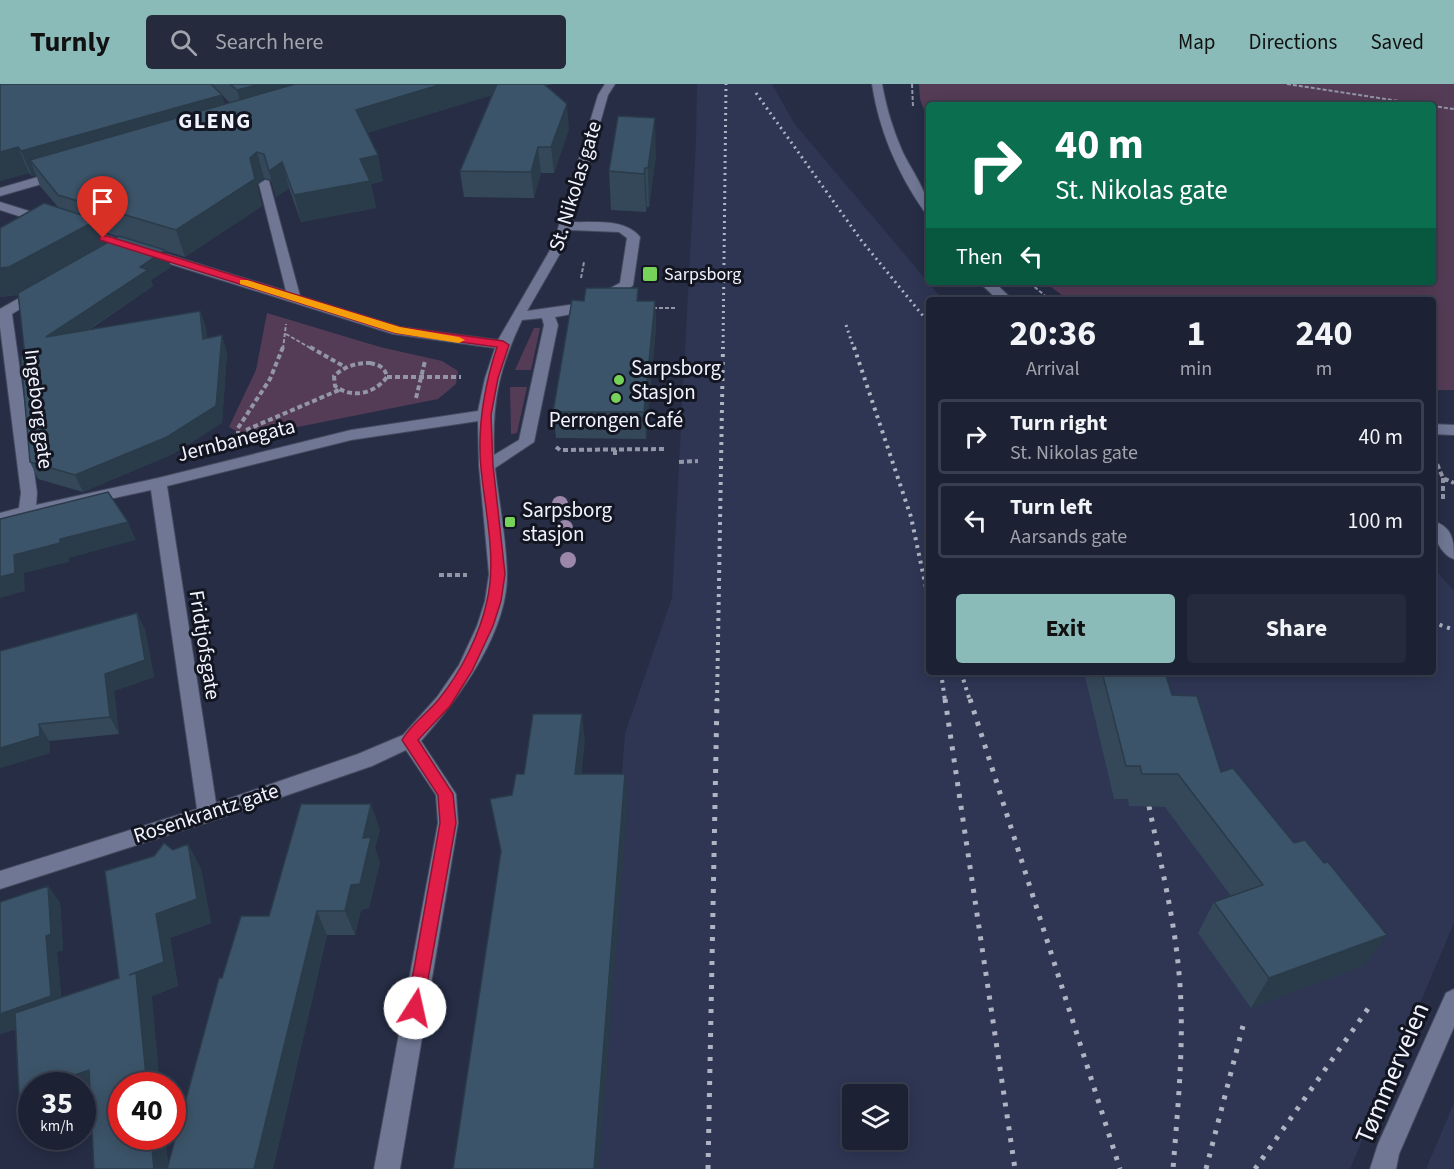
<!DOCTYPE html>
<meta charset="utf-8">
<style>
body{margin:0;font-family:"Source Sans 3",sans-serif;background:#252a3c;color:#f1f3f6;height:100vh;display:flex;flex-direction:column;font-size:22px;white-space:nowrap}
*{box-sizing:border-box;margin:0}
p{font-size:20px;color:#a0a4ac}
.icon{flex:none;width:33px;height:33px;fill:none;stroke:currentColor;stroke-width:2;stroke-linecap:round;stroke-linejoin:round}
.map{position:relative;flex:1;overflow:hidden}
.sheet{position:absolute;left:926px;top:213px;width:510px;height:378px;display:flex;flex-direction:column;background:#1c2234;border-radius:6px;box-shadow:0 3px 15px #0003,0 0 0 2px #3a3f4f}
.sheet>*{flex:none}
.banner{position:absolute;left:926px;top:18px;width:510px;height:183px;border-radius:6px;box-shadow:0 3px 15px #0003,0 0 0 2px #3a3f4f;background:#0b6e4f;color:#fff;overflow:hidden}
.controls{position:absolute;left:842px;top:1000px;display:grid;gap:12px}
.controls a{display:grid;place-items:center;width:66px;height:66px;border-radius:6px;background:#1c2234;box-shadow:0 3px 15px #0003,0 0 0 2px #3a3f4f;font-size:30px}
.speed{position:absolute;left:18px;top:988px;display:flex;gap:12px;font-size:30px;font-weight:700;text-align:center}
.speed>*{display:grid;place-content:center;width:78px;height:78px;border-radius:50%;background:#1c2234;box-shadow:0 3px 15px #0003,0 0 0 2px #3a3f4f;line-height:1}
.speed small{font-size:15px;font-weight:400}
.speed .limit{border:9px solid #d22;background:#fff;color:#111}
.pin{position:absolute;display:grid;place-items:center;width:51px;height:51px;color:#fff;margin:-62px -26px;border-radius:50% 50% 50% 0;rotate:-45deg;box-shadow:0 0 6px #0007}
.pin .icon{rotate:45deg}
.me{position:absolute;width:66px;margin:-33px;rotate:10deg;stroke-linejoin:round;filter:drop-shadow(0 0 4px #0008)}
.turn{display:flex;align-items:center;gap:21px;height:126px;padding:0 30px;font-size:27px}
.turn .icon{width:78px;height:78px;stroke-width:2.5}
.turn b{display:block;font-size:42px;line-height:51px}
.then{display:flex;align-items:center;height:57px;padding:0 30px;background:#0003;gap:12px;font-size:22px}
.eta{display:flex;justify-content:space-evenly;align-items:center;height:102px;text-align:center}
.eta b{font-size:36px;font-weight:700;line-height:42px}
.primary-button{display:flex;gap:12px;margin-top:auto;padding:12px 30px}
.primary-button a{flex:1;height:69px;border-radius:6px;background:#8bbbb9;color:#111;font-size:24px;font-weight:700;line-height:69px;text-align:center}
.primary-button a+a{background:#252a3c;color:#f1f3f6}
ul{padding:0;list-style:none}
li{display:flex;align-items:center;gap:18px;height:75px;margin:0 12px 9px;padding:0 18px;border:3px solid #3a3f4f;border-radius:6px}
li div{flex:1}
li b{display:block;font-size:22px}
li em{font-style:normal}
header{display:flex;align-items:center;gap:36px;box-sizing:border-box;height:84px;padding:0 30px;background:#8bbbb9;color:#111}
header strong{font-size:28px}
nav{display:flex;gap:33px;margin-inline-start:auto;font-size:21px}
.search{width:420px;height:54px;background:#252a3c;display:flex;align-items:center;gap:15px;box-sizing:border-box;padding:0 21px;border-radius:6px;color:#a0a4ac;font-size:22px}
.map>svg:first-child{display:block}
.built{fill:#2e3654;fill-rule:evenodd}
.green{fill:#553c56}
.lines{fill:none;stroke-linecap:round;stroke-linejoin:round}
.minor-casing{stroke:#454a5e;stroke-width:2}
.path-far1{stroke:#9296a7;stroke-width:2;stroke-dasharray:4 2;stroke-linecap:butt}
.path{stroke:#9296a7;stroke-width:4;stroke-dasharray:5 3;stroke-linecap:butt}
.minor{fill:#6f7794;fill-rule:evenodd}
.rail-far2{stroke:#afb3c2;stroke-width:3;stroke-dasharray:2 4;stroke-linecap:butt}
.rail-far1{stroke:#afb3c2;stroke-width:4;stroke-dasharray:3 5;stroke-linecap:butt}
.rail{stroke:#afb3c2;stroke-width:5;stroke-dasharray:4 8;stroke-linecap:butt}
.tree{fill:#9a87a9}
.wall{fill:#34485a;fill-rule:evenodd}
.shaded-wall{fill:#2a3b4a}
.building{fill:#3c5469;stroke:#2a3b4a;stroke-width:1.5}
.route{fill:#e11d48;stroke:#92132f;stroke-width:1.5}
.slow{fill:#f59e0b}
.poi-dot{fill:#77d259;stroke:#131621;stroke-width:2}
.labels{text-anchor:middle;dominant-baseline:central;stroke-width:6;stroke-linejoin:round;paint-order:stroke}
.far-poi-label{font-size:18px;fill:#f1f4fe;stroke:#131621;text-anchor:start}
.street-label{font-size:21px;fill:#f1f4fe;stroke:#131621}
.poi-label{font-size:21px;fill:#f1f4fe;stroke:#131621;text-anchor:start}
.far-district-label{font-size:22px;font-weight:bold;letter-spacing:1.5px;fill:#f1f4fe;stroke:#131621}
.near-street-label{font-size:26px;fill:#f1f4fe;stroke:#131621}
</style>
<header>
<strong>Turnly</strong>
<div class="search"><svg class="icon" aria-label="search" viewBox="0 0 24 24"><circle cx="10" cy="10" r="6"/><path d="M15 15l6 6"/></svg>Search here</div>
<nav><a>Map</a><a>Directions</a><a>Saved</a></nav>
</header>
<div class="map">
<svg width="1454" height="1085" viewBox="0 0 1454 1085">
<rect width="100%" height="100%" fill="#262d45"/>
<path class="built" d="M697,0H772L794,39L943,216H928V588H1432L1433,483L1454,507V839L1350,1085H592L625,649L672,514L696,58ZM852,1011H897V1056H852Z
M1454,1019V1085H1426Z"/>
<path class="green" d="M919,0H1454V306H1433L1432,216H1068L1045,198H1432V21H928V37L920,15Z
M267,229L380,263L442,277L458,287L456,300L438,315L248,353L229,343L256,286Z
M534,244H540L531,286H515Z
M510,303H527L517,349L511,350Z"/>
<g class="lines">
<g class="minor-casing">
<path id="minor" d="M605,0H615L608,11L572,138C595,139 624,134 640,153L633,201C615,222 581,229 555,233L558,241L534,358L495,384C499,418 506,454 507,489C508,549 459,614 421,657L456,710L458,739L400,1085H374L438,739L436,711L406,666L372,682L215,736L0,805V787L197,725L151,406L0,439V429L19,424L21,409L0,243V225L35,205H45L47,208L12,230L37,409L36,421L158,394L351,346L478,327L485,294L495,264L393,250L78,151L76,148L82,144L86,145L286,207L259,100L265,96L269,97L300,212L400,243L498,256L553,161L598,11ZM570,146L619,148L627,154L620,199L583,219L527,227L565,161ZM542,234L544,241L519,356L494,371C492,316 499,285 522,236ZM478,337L479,382L489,490L485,517L477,542L459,581L437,613L403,651L358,670L216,719L167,402L351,356Z
M872,0H882C886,22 892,43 901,64C909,84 928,105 928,128L924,127C897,88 879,46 872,0Z
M62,86L68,90L66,93L0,112V104Z
M0,118L51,134L53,137L47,141L0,126Z
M979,198H994L1013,216H998Z
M1432,340L1454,341V351L1432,350Z
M1432,437C1453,442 1454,457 1454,475C1440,471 1432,449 1432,437Z
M1454,905V943L1399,1070L1396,1085H1370L1378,1060L1446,909Z"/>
</g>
<path class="path-far1" d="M912,0L913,23
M1287,0L1425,21
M1432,22L1454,25
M581,194L584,178
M1030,199L1050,216
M653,224H675
M286,250L312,265
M283,265L286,240"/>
<path class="path" d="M310,263L345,283
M370,279C379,281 385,283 387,293C374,310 352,315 335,302L334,292C345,282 356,279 370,279Z
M387,293H461
M416,314L425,277
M246,346L339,306
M238,352V344L270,295L283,263
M556,363L560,366L665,365
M615,366V374
M1434,373L1443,394L1454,399
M679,378L698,377
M1443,394V417
M439,491H467"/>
<use href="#minor" class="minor"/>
<path class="rail-far2" d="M756,9L861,156L928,238
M846,241L854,265
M723,265L726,0"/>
<path class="rail-far1" d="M854,263L911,433L928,513
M1432,538L1454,546
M941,588L945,617
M961,588L970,617
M717,617L723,263"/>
<path class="rail" d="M945,615L1015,1085
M970,615L1120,1085
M1149,722C1160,777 1174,832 1179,889C1185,954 1178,1020 1173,1085
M708,1085L717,615
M1206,1085L1243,942
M1255,1085L1372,919"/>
</g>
<g class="tree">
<circle cx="560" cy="420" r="8"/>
<circle cx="565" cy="444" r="8"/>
<circle cx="568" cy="476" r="8"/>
</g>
<path class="wall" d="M0,0H553L546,1L569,45L554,89H541L534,114L464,113L460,87L492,11L367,49L383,97L371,100L376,124L301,138L289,104L276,113L271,96L264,94L257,101L262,122L185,173L166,167L171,183L151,196L153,202L89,246L200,227L206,244L207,254L227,268L222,339L173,370L83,408L38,395L30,378L25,272L18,211L0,213V144L58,123L40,102L36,91L32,92L29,89L0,97ZM218,7L230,19L224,20L222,11ZM102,147L119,153L106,159Z
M656,71L649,123H647L646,128L611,126L609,87Z
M639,217H655L656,243L646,355L556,354L553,328Z
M137,529L145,546L154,593L114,607L119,650L49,657L50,669L0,684Z
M1084,588H1165L1172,611L1221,688L1365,881L1251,924L1198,849L1214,818L1231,812L1165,723L1129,722L1128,715H1114Z
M380,745L375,764L380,778L369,824L361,826L355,851H327L273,1085H94L90,1013L16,945L0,950V818L48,802L60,819L63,866L57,868L61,913L119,894L173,766L188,760L201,785L211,839L170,854L178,902L152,912L122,1053H165L168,1081L222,894L269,832Z"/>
<path class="shaded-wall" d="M260,0H352L244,31L237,6Z
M442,0H507L508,6L361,51L356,26Z
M222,11L229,36L30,76L36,91L32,92L21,67Z
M567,20L569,45L554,89L551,63Z
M655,34L656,71L649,123L648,84Z
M18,63L29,89L0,97V68Z
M538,63L541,89L534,114L531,88Z
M257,68L264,94L257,101L262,122L185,173L176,146Z
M378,71L383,97L371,100L376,124L301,138L294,111L360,75Z
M282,78L289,104L276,113L269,87Z
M645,84L647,123L646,128L644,90Z
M97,136L107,163L22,210L0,213V184Z
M165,166L171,183L151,196L153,202L53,269L46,253L140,183Z
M655,217L656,243L646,355L644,328Z
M200,227L206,244L208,271L203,255Z
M222,251L227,268L222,339L173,370L83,408L75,391Z
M128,438L136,456L69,474V478L24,489L25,507L0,514V493L14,471L60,455Z
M137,529L145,546L154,593L114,607L119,650L110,633L105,590Z
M582,630L585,657L579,716L575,690Z
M39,640L49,657L50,669L0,684V664Z
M625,690L628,716L599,1085H594Z
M371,720L380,745L375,764L380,778L369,824L361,826L355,851L345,827Z
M188,760L201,785L211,839L170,854L178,902L152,912L160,1002H147L129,891L156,830Z
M48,802L60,819L63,866L57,868L63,928L0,950V930L46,852Z
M317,827L327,851L273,1085H254Z
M1387,851L1365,881L1251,924L1269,894Z
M89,986L106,1008L82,1016V1002H44Z
M32,1006V1025L19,1011Z
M151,1053H165L169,1085H154Z"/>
<path class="building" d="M0,0H211L222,11L21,67L18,63L0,68Z
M230,0H260L237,6Z
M295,0H442L356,26L378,71L360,75L370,97L294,111L282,78L269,87L264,70L257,68L250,74L255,95L176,146L58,111L30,76Z
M497,0H544L567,20L551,63H538L531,88L460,87Z
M618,32L655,34L648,84H645L644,90L609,87Z
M44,119L97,136L9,183L0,184V144Z
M119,152L165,166L140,183L148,186L46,253L200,227L203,255L222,251L216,322L167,353L75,391L30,378L21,273L25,272L18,209Z
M586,204H638L637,217H655L644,328H553L572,216L584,217Z
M108,408L128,438L60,455V459L14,471L15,489L0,493V435Z
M137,529L145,576L105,590L110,633L39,640L40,652L0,664V567Z
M1102,588H1165L1172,611L1197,612L1221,688L1233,684L1294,759L1305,756L1324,779L1328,778L1387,851L1269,894L1214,818L1263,801L1178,690H1142L1140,682H1126Z
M533,630H582L575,690H625L594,1085H453L501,767L490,715L512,711L516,690H524Z
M301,720H371L363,754L371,753L360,800L351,801L345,827H317L254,1085H167L219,894H222L241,832H269Z
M164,759L173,766L188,760L197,815L156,830L164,878L129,891L136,889L147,1002H122V1053H151L154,1085H94L89,986L44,1002H32V1006L19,1011L15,929L119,894L105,787L154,772Z
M48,802L51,850L46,852L51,912L0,930V818Z"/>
<path class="route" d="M100,152H107L400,243L503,257L509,261L498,294L491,331L493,381L505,490L501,517L493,542L472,587L450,622L418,656L453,710L456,739L422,929L415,932L409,929L407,924L440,739L438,711L402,656C411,640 428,629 439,615C461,588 480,550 487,517C497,474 485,427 481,384C477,342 484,303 497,263L395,249L100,156Z"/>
<path class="slow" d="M240,196H247L400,243L459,253L465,256L459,259L395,249L240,200Z"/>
<g class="poi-dot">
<rect x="642" y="182" width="16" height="16" rx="3"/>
<circle cx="619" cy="296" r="6"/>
<circle cx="616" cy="314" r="6"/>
<rect x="504" y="432" width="12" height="12" rx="3"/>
</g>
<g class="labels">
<g class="far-poi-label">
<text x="664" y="190">Sarpsborg</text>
</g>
<g class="street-label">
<text transform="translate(575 102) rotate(-73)">St. Nikolas gate</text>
<text transform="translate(39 325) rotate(83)">Ingeborg gate</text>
<text transform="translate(236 356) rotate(-14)">Jernbanegata</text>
<text transform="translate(205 561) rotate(81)">Fridtjofsgate</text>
<text transform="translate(206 729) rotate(-18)">Rosenkrantz gate</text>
</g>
<g class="poi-label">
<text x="631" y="284">Sarpsborg<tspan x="631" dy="24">Stasjon</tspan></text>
<text x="616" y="336" text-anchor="middle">Perrongen Café</text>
<text x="522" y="426">Sarpsborg<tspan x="522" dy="24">stasjon</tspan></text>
</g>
<g class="far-district-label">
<text x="215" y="37">GLENG</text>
</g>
<g class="near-street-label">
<text transform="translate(1392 989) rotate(-67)">Tømmerveien</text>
</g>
</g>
</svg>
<div class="controls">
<a><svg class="icon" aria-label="layers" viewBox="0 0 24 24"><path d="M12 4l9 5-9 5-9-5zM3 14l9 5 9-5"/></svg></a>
</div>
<div class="speed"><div>35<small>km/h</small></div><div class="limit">40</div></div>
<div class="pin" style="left:103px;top:154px;background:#d93025"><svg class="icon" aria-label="arrive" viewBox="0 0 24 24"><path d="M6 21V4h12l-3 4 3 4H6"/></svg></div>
<svg class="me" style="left:415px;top:924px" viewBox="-20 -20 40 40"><circle r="19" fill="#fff"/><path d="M0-13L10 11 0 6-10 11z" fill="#e11d48"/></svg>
<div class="banner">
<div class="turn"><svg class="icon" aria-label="right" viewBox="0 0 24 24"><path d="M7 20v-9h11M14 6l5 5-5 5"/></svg><div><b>40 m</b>St. Nikolas gate</div></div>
<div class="then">Then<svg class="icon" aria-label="left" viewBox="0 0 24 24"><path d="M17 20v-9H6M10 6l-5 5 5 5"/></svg></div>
</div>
<section class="sheet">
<div class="eta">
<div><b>20:36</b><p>Arrival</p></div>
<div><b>1</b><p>min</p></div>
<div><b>240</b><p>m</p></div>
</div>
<ul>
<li><svg class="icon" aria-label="right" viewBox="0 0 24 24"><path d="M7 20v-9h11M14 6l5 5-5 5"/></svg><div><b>Turn right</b><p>St. Nikolas gate</p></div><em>40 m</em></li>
<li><svg class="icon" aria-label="left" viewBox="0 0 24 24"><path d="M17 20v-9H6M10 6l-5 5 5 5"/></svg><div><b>Turn left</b><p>Aarsands gate</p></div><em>100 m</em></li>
</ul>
<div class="primary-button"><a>Exit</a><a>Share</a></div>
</section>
</div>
